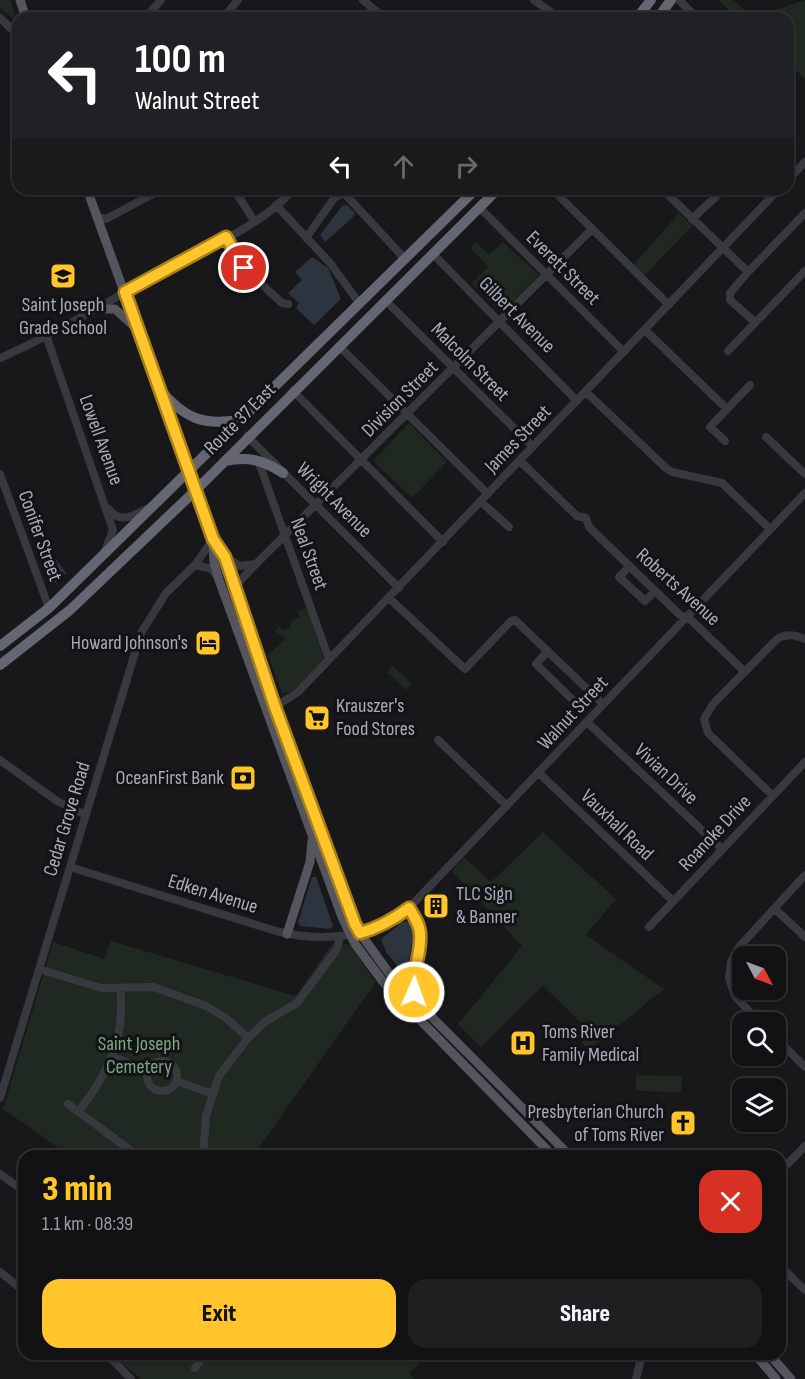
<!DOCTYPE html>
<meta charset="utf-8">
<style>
body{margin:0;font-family:"Sofia Sans Condensed",sans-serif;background:#1f1f22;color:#f1f3f6;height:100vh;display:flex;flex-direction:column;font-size:22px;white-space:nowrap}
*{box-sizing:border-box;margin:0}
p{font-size:20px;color:#9c9da0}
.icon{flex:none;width:33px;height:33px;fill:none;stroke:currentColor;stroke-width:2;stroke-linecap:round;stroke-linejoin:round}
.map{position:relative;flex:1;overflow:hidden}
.sheet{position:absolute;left:18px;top:1150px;width:768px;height:210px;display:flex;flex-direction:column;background:#121114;border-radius:18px;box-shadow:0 2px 4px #0004,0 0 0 2px #313134}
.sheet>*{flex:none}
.guide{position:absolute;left:12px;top:12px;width:782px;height:183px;border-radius:18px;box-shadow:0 2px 4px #0004,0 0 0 2px #313134;background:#202124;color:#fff;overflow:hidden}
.needle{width:39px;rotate:131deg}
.fabs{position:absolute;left:732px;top:946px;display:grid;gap:12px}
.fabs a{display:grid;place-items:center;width:54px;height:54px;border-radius:12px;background:#121114;box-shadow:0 2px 4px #0004,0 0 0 2px #313134;font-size:30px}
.pin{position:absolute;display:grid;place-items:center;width:51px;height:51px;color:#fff;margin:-26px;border:3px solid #fff;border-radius:50%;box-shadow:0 2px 6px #0007}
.me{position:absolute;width:66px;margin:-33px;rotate:2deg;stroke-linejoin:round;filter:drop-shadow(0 0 4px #0008)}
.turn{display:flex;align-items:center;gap:21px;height:126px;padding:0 24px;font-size:27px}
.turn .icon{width:78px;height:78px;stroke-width:2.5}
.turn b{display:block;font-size:42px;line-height:51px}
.lanes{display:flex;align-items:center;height:57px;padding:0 24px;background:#0003;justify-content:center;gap:30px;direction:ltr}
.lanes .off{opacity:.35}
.round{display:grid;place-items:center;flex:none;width:63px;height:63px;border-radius:18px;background:#1f1f22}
.overview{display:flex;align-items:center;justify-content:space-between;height:102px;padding:0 24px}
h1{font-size:36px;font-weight:800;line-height:45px;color:#ffc52a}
.button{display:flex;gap:12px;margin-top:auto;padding:12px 24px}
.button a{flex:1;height:69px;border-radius:18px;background:#ffc52a;color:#111;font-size:24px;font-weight:800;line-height:69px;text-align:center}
.button a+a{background:#1f1f22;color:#f1f3f6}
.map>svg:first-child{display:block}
.green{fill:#1f2821}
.water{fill:#2c353f}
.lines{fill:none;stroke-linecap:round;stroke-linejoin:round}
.minor{stroke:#38393f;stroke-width:8}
.major{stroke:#54555e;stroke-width:9}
.highway{stroke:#646671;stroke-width:10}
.route-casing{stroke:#a6801b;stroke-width:15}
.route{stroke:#ffc52a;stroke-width:10}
.labels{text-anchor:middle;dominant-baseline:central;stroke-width:6;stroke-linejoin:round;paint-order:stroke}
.street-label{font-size:20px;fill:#a9adbb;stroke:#131215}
.poi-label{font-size:20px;fill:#a9adbb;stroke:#131215;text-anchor:end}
.park-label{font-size:20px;fill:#7ea783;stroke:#131215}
</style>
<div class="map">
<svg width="805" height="1379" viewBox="0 0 805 1379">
<rect width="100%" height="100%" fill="#18171a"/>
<path class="green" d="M0,0H10L18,23L0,8Z
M718,0H733L752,17L805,0V79L788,63V18H738Z
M679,213L692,226L644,276L633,265Z
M476,242L489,254L503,242L539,275L501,313L472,283L488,267L470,248Z
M409,423L447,462L412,498L373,461Z
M307,608L324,660L294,690L282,694L268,655L285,639L275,631L279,626L283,630L290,628L292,620L299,617L298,611Z
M393,666L412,684L406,690L387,672Z
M543,832L616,899L586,935L664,989L589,1050L573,1032L579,1021L543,986L481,1047L458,1024L522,946L452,871L464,857L491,882Z
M111,941L296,996L331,945L349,944L376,982L253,1156H70L3,1109L53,942L104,959Z
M636,1075L682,1076L681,1092L636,1091Z
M113,1355H425L409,1374L415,1379H140Z"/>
<path class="water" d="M347,205L355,213L353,217L325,242L320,235L342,206Z
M312,257L328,268L341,299L314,325L296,308L299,303L288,293L302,280L295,272Z
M48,548L66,573L56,583L47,579L38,555L42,550Z
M312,877H316L333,926L330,929L300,926L298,922Z
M411,921L414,933L407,970L403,973L386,952L381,939L402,922Z"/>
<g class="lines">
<path class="minor" d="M363,0L384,18
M534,0L559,18
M679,0L697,18
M0,18L18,35
M145,18L161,0
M223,18L238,0
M788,111L790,113L788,127
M788,180L805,162
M234,189L254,221
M552,189L669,305
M662,189L748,272L730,293V300L755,322
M276,205L330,263L360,304
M479,207L624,352
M97,217L106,219L162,189
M692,219L724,189
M226,237L244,268L282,303L288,304
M306,238L335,197L344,193L405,259
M433,254L577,401
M748,272L805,213
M385,300L533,447
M645,330L727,409
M47,338L113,530L105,551
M339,346L488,494
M728,351L805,271
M0,358C55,334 105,303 158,274C197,253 266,224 293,189
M293,391L443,542
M586,392L666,468L672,472L722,483L770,529
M247,436L399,588
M766,437L805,474
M725,441L710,427L750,385
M258,460L329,659
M520,461L577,516L586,518L589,527L680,615L691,620L745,672
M0,474L49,608
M481,502L509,527
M109,509C119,524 133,516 146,509
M225,557L240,566L256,564
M195,565L212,569L216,575
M630,566L619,577L645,601L655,591
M237,591L239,582L256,564L592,229
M389,598L465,669L511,621L515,620L603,704
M548,651L536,664L582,709L594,696
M275,707L298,692L779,189
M587,722L722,849
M438,740L507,806
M0,760L57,801L86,815
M539,773L673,901
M773,796L708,733L704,719L713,704L777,639C787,633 794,635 805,639
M70,867L276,931C323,943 370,938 409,908L805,493
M775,909L805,937
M649,927L805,762
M39,969L101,988L154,987L206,1006L226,1018L248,1038
M760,1023L735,996L729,978L731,962L739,947L805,875
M776,1038L805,1067
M113,1057L149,1071
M147 1076a15 15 0 1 1 30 0a15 15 0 1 1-30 0Z
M176,1081L213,1094
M0,1098L141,633L166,593L195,565L213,539
M68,1104L138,1156
M78,1112C108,1075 126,1036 120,988
M203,1156L206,1116L219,1076L248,1038L266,1021L297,1003L337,949L340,936
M780,1172L805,1146
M0,1174L24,1191
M780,1266L805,1290
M0,1272L24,1291
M107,1354L131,1379
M195,1368L205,1354
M636,1379L642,1354"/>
<path class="major" d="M20,0L26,18
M87,189L213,539L225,557L275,707L349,912L360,933L391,976L570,1156
M96,309H115L138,330
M213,539L214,562L219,580L342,917L355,944L384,983L553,1156
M409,908L421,937L412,981L416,1002
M287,934L310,862L312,841
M755,1354L776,1379
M769,1354L791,1379"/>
<path class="highway" d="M637,18L651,0
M658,18L671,0
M162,392C185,418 203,426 238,420
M225,461C248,456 263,460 283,473
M0,646L49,608L476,189
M0,665L70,610L197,489L498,189"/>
</g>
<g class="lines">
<g class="route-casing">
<path id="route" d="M244,268L226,237L125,292L213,539L225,557L275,707L355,924L360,933C379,928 394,919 409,908C414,916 420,925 420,934C422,954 411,972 414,992"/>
</g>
<use href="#route" class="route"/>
</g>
<defs>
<g id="school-square" transform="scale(1.35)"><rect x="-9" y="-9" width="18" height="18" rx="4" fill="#ffc52a" stroke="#131215"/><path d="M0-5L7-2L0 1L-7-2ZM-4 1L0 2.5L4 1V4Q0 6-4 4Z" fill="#111"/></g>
<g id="hotel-square" transform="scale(1.35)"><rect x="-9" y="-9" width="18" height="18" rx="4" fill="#ffc52a" stroke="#131215"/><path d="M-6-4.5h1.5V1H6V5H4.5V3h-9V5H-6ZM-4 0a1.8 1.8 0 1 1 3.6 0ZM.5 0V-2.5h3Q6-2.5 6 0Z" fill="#111"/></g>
<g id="supermarket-square" transform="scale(1.35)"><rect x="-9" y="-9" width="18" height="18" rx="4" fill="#ffc52a" stroke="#131215"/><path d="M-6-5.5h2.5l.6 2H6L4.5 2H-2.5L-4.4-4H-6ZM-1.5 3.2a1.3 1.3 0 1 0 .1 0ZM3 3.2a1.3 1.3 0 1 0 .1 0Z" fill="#111"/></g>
<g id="bank-square" transform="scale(1.35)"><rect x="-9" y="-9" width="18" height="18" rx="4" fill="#ffc52a" stroke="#131215"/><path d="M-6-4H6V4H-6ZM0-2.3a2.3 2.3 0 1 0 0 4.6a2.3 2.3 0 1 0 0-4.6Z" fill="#111"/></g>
<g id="building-square" transform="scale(1.35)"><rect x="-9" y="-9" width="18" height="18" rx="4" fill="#ffc52a" stroke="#131215"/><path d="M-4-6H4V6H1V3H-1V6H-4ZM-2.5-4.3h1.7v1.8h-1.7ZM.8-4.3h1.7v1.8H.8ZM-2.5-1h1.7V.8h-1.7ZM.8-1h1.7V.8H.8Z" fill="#111"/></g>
<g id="hospital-square" transform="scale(1.35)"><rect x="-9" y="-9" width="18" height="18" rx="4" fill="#ffc52a" stroke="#131215"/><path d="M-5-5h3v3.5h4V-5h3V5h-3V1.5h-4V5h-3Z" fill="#111"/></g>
<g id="church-square" transform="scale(1.35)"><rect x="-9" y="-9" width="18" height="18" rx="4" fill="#ffc52a" stroke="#131215"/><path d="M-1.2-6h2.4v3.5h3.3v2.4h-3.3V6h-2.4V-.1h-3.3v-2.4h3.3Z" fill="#111"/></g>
</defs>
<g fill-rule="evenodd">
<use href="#school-square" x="63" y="276"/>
<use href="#hotel-square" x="208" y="643"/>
<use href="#supermarket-square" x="317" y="718"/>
<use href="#bank-square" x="243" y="778"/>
<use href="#building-square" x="436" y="906"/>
<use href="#hospital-square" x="523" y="1043"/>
<use href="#church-square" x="683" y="1123"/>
</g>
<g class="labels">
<g class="street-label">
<text transform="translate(563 268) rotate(45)">Everett Street</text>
<text transform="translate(517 315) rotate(45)">Gilbert Avenue</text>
<text transform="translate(470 362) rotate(45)">Malcolm Street</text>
<text transform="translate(400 399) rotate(-45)">Division Street</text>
<text transform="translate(240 419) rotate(-45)">Route 37 East</text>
<text transform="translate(518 439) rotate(-46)">James Street</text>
<text transform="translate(101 440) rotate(70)">Lowell Avenue</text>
<text transform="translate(334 500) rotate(45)">Wright Avenue</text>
<text transform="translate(40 536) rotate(70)">Conifer Street</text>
<text transform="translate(309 554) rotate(70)">Neal Street</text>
<text transform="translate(678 587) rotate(42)">Roberts Avenue</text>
<text transform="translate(573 713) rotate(-47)">Walnut Street</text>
<text transform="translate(666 774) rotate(43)">Vivian Drive</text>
<text transform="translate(67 819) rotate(-73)">Cedar Grove Road</text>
<text transform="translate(617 825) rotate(44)">Vauxhall Road</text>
<text transform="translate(715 833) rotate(-47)">Roanoke Drive</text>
<text transform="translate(213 894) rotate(17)">Edken Avenue</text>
</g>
<g class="poi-label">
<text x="63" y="305" text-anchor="middle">Saint Joseph<tspan x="63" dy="23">Grade School</tspan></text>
<text x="188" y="643">Howard Johnson's</text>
<text x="336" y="706" text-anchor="start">Krauszer's<tspan x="336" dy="23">Food Stores</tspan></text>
<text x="224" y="778">OceanFirst Bank</text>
<text x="456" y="894" text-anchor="start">TLC Sign<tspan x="456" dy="23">&amp; Banner</tspan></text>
<text x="542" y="1032" text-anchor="start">Toms River<tspan x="542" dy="23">Family Medical</tspan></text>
<text x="664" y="1112">Presbyterian Church<tspan x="664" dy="23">of Toms River</tspan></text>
</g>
<g class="park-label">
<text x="139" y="1044">Saint Joseph<tspan x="139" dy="23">Cemetery</tspan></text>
</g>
</g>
</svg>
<div class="fabs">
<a><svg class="needle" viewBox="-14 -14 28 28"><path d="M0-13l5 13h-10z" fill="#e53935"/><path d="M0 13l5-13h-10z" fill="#9c9da0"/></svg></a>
<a><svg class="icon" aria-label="search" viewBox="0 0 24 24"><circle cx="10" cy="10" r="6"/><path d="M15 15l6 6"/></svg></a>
<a><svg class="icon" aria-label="layers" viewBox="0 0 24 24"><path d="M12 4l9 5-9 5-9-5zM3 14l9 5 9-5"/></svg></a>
</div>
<div class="pin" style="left:244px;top:268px;background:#d93025"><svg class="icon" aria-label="arrive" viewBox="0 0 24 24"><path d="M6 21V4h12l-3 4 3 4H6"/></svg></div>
<svg class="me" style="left:414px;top:992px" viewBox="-20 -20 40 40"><circle r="17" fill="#ffc52a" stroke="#fff" stroke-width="3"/><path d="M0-11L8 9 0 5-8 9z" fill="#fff"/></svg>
<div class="guide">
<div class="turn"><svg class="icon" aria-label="left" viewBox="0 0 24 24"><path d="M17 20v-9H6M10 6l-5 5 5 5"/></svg><div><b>100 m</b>Walnut Street</div></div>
<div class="lanes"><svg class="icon" aria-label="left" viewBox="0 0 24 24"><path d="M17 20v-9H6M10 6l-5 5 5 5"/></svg><svg class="icon off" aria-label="ahead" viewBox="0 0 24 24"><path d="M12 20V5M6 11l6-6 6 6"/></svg><svg class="icon off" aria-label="right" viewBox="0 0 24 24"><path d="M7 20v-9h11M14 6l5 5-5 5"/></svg></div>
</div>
<section class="sheet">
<div class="overview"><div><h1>3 min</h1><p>1.1 km · 08:39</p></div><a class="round" style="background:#d93025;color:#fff"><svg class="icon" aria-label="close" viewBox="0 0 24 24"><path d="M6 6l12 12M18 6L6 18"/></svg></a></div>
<div class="button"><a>Exit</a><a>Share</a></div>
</section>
</div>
